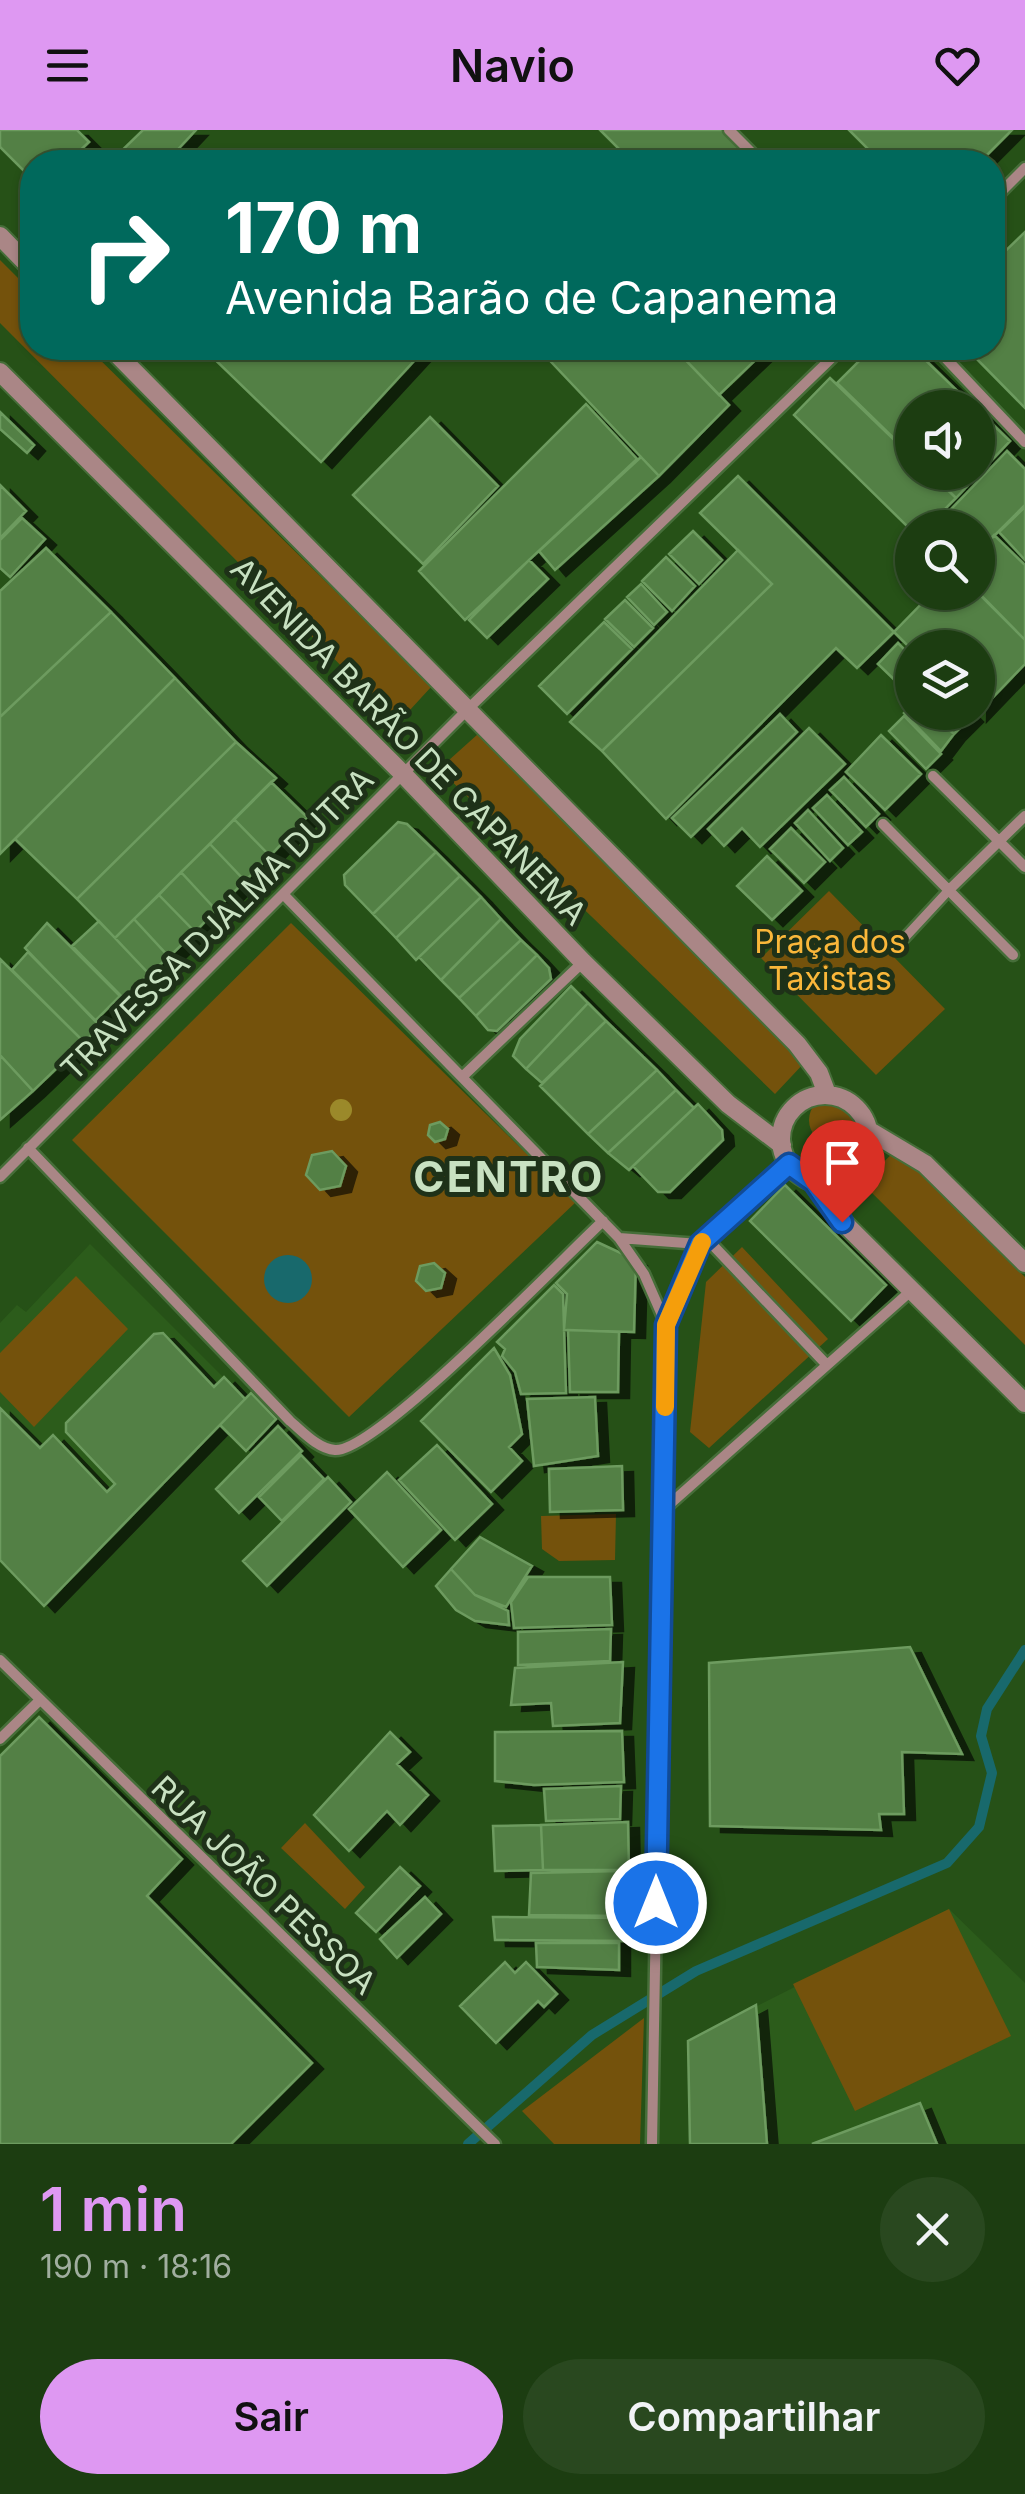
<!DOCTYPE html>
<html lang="pt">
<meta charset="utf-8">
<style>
body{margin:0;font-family:Inter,sans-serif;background:#29481f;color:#f1f3f6;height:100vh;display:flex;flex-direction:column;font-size:38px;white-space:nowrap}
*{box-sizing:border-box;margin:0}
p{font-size:32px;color:#a0ae9f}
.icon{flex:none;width:55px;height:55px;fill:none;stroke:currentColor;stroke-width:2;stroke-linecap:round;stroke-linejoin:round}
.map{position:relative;height:2014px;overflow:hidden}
.side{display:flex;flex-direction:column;background:#1c3d11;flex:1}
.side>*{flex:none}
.top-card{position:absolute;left:20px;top:20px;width:985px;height:210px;border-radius:40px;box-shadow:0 2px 8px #0004,0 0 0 2px #3a5631;background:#00695c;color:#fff;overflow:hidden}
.controls{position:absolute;left:895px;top:260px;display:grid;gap:20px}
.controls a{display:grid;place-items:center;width:100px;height:100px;border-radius:50%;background:#1c3d11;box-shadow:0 2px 8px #0004,0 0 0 2px #3a5631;font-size:50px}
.pin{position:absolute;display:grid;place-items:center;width:85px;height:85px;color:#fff;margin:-102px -42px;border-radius:50% 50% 50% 0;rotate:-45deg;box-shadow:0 0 10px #0007}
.pin .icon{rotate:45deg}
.me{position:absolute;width:110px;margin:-55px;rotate:0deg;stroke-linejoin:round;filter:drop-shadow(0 0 8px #0008)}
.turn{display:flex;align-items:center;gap:35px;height:210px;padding:0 40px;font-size:45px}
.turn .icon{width:130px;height:130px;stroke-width:2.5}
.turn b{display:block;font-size:70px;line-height:85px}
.round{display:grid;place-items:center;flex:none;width:105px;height:105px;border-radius:52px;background:#29481f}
.head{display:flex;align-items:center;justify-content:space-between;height:170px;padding:0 40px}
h1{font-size:60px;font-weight:600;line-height:75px;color:#de98f2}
.action{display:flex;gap:20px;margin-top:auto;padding:20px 40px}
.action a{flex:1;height:115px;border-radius:60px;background:#de98f2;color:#111;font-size:40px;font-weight:600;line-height:115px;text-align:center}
.action a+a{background:#29481f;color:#f1f3f6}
header{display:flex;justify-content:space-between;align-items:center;height:130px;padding:0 40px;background:#de98f2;color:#111;font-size:45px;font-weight:600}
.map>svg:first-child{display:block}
.built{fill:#2c5c1b}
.green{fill:#74520c}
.water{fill:#18696c}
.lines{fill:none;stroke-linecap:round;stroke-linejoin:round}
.stream{stroke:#18696c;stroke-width:10}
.building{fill:#538045;stroke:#6d9b5f;stroke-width:2.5;filter:url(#shadow)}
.pedestrian-casing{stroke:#466e39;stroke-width:14}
.minor-casing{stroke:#466e39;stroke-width:15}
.tertiary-casing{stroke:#466e39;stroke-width:22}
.pedestrian{stroke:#aa8686;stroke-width:9}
.minor{stroke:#aa8686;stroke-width:10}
.tertiary{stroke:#aa8686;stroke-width:18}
.tree{fill:#9b892a}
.route-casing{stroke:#114b97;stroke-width:25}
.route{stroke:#1a73e8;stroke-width:18}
.slow{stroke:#f59e0b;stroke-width:18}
.labels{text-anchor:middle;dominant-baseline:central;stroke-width:10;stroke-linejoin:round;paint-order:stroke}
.street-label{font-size:32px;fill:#c8e1c1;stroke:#1e3118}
.park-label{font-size:32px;fill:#fab73a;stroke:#1e3118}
.district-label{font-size:42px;font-weight:bold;letter-spacing:2.5px;fill:#c8e1c1;stroke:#1e3118}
</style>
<header><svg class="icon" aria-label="menu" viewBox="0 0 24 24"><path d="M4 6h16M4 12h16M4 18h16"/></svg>Navio<svg class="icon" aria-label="heart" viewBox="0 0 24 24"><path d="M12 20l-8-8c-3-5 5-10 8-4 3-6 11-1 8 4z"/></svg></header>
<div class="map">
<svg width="1025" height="2014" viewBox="0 0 1025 2014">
<defs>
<filter id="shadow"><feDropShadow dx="11" dy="6" stdDeviation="0" flood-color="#0009"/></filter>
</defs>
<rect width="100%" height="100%" fill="#265117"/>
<path class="built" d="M90,1114L245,1269L44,1476L0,1430V1193L17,1175L26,1182Z
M949,1779L1025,1853V2014H690L688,1911Z"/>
<path class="green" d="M0,130L32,162V218H88L432,556L398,593L0,193Z
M478,604L806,931L775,964L439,639Z
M829,761L945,879L876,945L761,828Z
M291,793L576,1072L349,1287L72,1010Z
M809 990a24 24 0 1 1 48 0a24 24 0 1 1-48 0Z
M896,1020L1025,1147V1215L862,1053Z
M742,1117L828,1209L709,1318L690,1302L706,1152Z
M76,1146L128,1199L34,1297L0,1262V1223Z
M616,1384L615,1430L559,1431L542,1419L541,1386Z
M305,1693L365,1757L345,1779L281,1718Z
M949,1779L1011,1906L855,1981L793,1854Z
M644,1888L640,2014H554L522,1981Z"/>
<path class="water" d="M264 1149a24 24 0 1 1 48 0a24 24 0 1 1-48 0Z"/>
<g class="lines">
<path class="stream" d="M468,2014L592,1905L696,1841L947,1733L979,1697L992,1643L981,1606L987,1579L1025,1520"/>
</g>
<path class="building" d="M0,0H77L89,12L68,32H32V49L0,17Z
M143,0H196L166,32H110Z
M600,0H726L755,29L632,32Z
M849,0H1012L980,32H881Z
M1025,102V278L966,218H992V134Z
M203,218H426L321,332Z
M538,218H674L729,275L659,346Z
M674,218H768L719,265Z
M872,218H913L975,278H912V326L837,253Z
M830,248L912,327V342H929L956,368L926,398H912V401L794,285Z
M586,274L637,329L465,490L419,441Z
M978,280L1010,311L956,368L930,342H978Z
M0,282L34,315L27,323L0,299Z
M430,287L498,356L423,434L353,365Z
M1007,321L1025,339V375L978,422V398H933Z
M641,327L659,346L555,440L539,421Z
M738,346L894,502L857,538L836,518L666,689L602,621L772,454L700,383Z
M0,355L26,381L0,408Z
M1025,377V430L999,402Z
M22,388L45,409L10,447L0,438V410Z
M693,401L722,430L699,454L669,424Z
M994,405L1025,435V510L977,462L978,422Z
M46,418L111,482L0,587V461Z
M738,420L772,454L602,621L570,592Z
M666,427L695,456L672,481L642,451Z
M529,430L548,449L487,508L469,490Z
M641,454L667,482L654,495L627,467Z
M933,462H978L1025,510V534L976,585L978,518L912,520L894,502Z
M625,470L653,498L634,517L605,489Z
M111,482L175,548L0,724V587Z
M604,492L632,519L567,584L539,556Z
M898,513L912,527V567L878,534Z
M175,548L236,612L77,769L15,709Z
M912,576V582H930L954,604L941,621L904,583Z
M930,582H968L972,586L954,604Z
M780,584L797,602L691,707L672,688Z
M904,586L941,624L926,639L889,601Z
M809,598L845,634L760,717L742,698L724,716L708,699Z
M881,605L921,644L885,680L846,642Z
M236,612L276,648L115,808L77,769Z
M844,647L879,684L866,697L830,660Z
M271,652L307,687L270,726L234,689Z
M827,665L862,702L848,715L813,678Z
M808,680L843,718L830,731L795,693Z
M234,689L270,726L245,751L210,714Z
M398,692L407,694L436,722L373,784L345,755L344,745Z
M791,698L825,732L804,753L770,719Z
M210,714L245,751L216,780L181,742Z
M436,722L460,746L396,808L373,784Z
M767,726L802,761L772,790L737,756Z
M181,742L216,780L195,802L159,765Z
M460,746L481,767L416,830L396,808Z
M159,765L195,802L169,827L134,789Z
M481,767L501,789L441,850L419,827Z
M134,789L169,827L149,844L115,808Z
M501,789L521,810L459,868L441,850Z
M99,791L149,844L124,869L72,816Z
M47,793L120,866L95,891L25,818Z
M521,810L537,825L476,886L459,868Z
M28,822L101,896L84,912L12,840Z
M537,825L549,838L551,849L497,901L488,900L476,886Z
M0,829L84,912L33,961L0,925Z
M571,856L588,873L526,939L513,926L520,909Z
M588,873L606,891L542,953L526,939Z
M606,891L657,940L588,1004L540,956Z
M0,925L33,961L0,990Z
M657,940L676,960L608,1023L588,1004Z
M676,960L694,978L633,1036L629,1040L608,1023Z
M698,974L722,1000L723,1010L670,1062H658L633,1036Z
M440,992L448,999L445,1009L435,1012L428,1005L430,995Z
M332,1021L346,1036L340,1056L320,1060L306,1045L312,1025Z
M785,1055L886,1155L851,1191L750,1091Z
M597,1112L636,1130L634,1202L564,1200L567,1164L556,1153Z
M434,1133L445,1143L441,1158L426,1161L416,1151L420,1136Z
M554,1155L563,1164L566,1263L521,1264L515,1242L502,1226L505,1219L497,1212Z
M568,1200L619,1202L618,1262H570Z
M163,1203L214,1257L224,1247L245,1269L44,1476L0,1430V1278L40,1318L53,1305L107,1362L115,1354L66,1302V1293L154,1204Z
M494,1218L510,1245L522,1304L509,1317L522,1331L491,1362L421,1291Z
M251,1263L276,1289L246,1321L220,1295Z
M595,1267L598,1326L534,1336L527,1269Z
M278,1296L302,1321L239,1383L216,1359Z
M437,1315L492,1374L455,1410L399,1350Z
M301,1325L324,1349L282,1391L259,1367Z
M622,1336L623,1380L550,1382L549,1339Z
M387,1342L441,1400L403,1437L349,1379Z
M328,1347L351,1372L267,1456L243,1431Z
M480,1407L532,1436L506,1477L475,1465L451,1439Z
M451,1439L475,1465L508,1481L509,1495L475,1491L456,1480L436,1456Z
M528,1447H610L612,1495L514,1498L511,1472Z
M611,1499L610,1531L518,1535V1502Z
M910,1517L962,1624L902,1622L904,1684H879L881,1700L710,1696L709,1533Z
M623,1532L620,1593L553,1596L551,1573L511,1575L515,1538Z
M39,1587L182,1729L147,1766L312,1933L231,2014H0V1626Z
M622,1601L624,1652L534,1655L495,1651V1602Z
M390,1602L410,1622L397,1634L428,1665L400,1695L387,1681L349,1721L314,1685Z
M621,1656L620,1689L546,1691L544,1659Z
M628,1692L629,1740H543L541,1695Z
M541,1695L543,1740L495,1741L493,1696Z
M400,1737L420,1756L376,1802L356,1783Z
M621,1741L622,1786L529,1785L531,1743Z
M425,1767L441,1784L397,1828L380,1809Z
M493,1787L633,1788L634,1811L495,1810Z
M536,1813H619V1840L537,1837Z
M505,1832L515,1843L526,1832L557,1864L544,1877L538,1871L496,1913L460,1876Z
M756,1875L767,2014H690L688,1911Z
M920,1973L937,2014H812Z"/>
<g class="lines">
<g class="pedestrian-casing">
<path id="pedestrian" d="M898,815L949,760"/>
</g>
<g class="minor-casing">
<path id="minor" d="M729,0L761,32
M992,71L1025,38
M936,218L1025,312
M933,646L1025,737
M883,694L1013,825
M949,760L1025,686
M283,764L619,1108L644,1144L666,1194
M463,946L583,832
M28,1018L290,1291C302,1301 318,1319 335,1320C376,1323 563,1128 603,1091
M0,1047L469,578L842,218
M619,1108L699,1114
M706,1108L826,1234
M662,1381L912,1160
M0,1530L495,2014
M0,1609L40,1570
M652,2014L666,1195L699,1114L789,1034"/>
</g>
<g class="tertiary-casing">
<path id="tertiary" d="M0,106L32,139
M111,218L797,914L819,943L827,964
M0,242L402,643L583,832L728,974L782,1015
M781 1009a44 44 0 1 1 88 0a44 44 0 1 1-88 0Z
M868,1000L925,1034L1025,1133
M815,1052L842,1091L1025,1273"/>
</g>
<use href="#pedestrian" class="pedestrian"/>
<use href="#minor" class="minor"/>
<use href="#tertiary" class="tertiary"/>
</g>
<circle class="tree" cx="341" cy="980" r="11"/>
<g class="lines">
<g class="route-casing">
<path id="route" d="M656,1773L666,1195L700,1114L789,1034L814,1052L842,1092"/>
</g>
<use href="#route" class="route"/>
<path class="slow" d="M665,1277L666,1195L702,1112"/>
</g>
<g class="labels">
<g class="street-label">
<text transform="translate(409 611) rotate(46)">AVENIDA BARÃO DE CAPANEMA</text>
<text transform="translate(217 794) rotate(-45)">TRAVESSA DJALMA DUTRA</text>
<text transform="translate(264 1755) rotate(44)">RUA JOÃO PESSOA</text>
</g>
<g class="park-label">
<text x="830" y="811">Praça dos<tspan x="830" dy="37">Taxistas</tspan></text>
</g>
<g class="district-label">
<text x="509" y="1046">CENTRO</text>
</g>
</g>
</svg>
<div class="controls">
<a><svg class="icon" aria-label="sound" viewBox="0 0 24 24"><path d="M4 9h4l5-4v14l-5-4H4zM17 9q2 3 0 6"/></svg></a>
<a><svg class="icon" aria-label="search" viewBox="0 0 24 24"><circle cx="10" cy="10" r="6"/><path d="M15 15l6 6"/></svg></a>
<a><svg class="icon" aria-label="layers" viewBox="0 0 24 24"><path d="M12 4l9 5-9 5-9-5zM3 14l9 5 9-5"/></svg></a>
</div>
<div class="pin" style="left:842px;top:1092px;background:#d93025"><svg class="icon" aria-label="arrive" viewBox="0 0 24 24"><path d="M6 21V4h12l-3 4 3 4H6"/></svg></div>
<svg class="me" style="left:656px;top:1773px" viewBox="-20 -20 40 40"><circle r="17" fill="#1a73e8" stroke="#fff" stroke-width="3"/><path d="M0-11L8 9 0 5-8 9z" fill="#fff"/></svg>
<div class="top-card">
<div class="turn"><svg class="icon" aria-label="right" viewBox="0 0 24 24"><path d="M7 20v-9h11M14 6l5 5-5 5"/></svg><div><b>170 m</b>Avenida Barão de Capanema</div></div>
</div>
</div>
<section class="side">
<div class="head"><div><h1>1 min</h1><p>190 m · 18:16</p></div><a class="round"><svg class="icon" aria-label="close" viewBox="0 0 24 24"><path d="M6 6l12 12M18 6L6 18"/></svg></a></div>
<div class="action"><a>Sair</a><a>Compartilhar</a></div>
</section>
